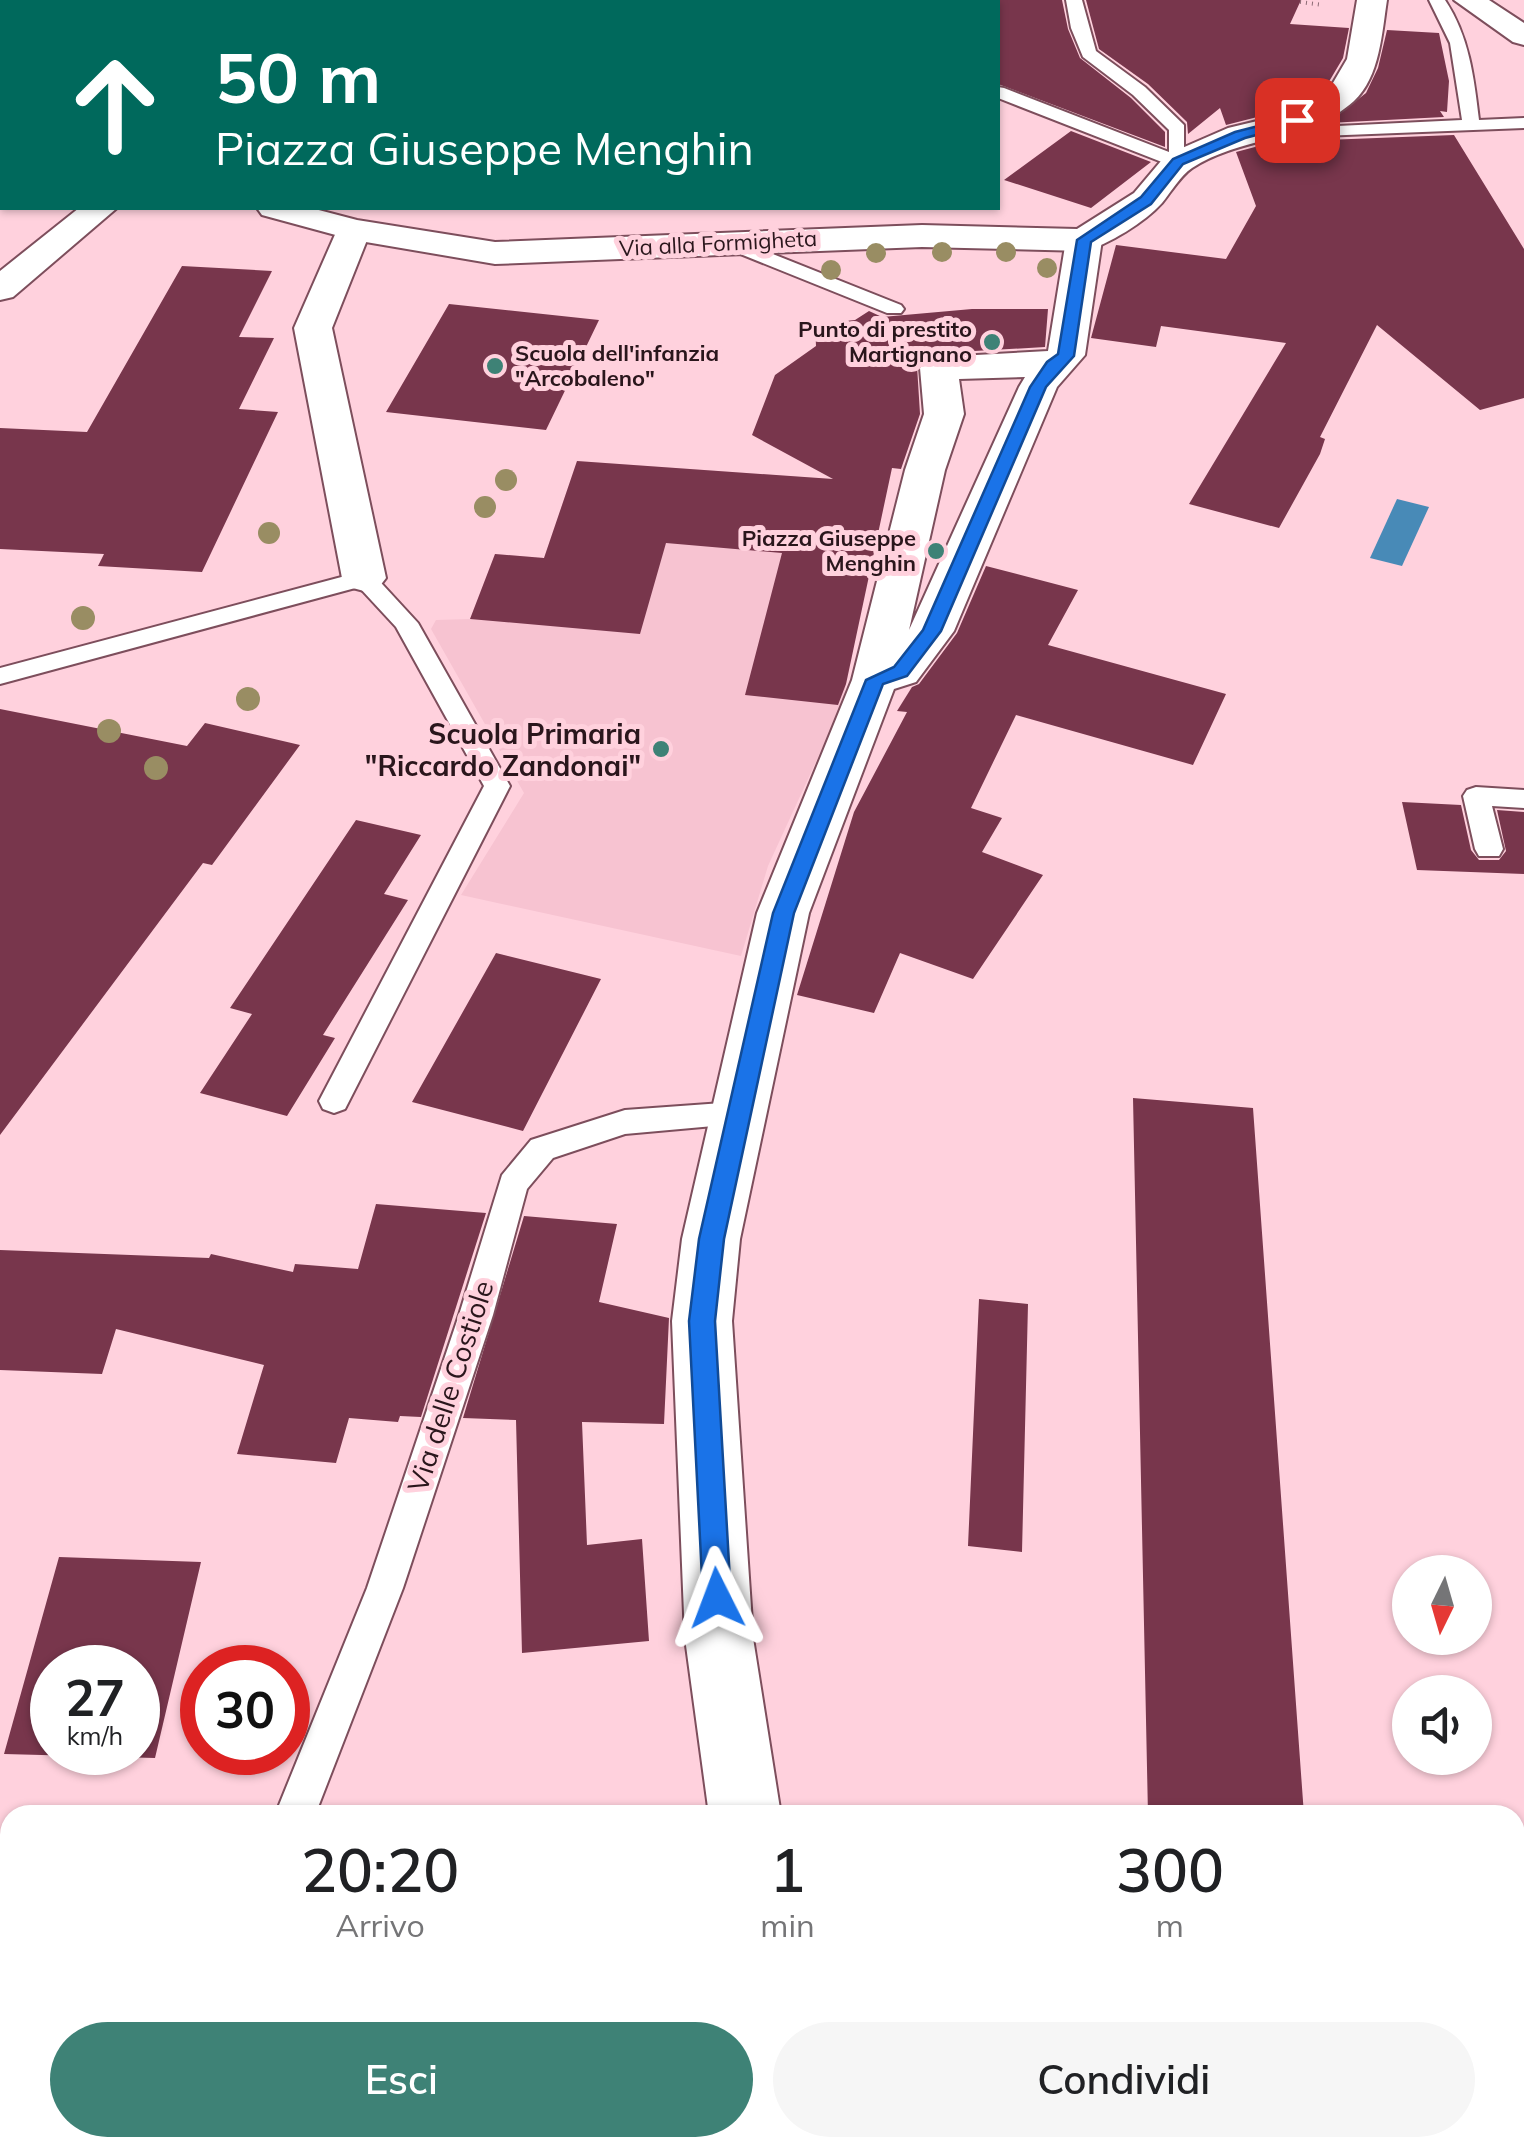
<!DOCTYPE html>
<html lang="it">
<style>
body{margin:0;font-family:Mulish,sans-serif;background:#f6f6f6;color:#202124;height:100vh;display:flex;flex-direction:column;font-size:38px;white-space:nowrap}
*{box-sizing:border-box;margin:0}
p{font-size:32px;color:#757577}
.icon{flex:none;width:55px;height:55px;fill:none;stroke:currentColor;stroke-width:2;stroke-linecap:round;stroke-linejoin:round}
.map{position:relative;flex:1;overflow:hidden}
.side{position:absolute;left:0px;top:1805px;width:1525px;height:352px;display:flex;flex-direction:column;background:#fff;border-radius:30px 30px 0 0;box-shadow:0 2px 8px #0004}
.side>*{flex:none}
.guide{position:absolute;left:0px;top:0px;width:1000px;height:210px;box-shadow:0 2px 8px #0004;background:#00695c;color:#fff;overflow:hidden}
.needle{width:65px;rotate:185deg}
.controls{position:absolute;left:1392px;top:1555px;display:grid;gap:20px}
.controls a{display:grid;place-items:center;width:100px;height:100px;border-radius:50%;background:#fff;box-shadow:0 2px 8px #0004;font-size:50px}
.speed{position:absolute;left:30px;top:1645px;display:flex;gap:20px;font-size:50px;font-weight:700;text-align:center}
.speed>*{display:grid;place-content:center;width:130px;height:130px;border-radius:50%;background:#fff;box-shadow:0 2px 8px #0004;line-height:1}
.speed small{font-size:25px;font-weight:400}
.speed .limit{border:15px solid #d22;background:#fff;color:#111}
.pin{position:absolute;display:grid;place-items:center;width:85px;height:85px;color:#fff;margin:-42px;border-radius:20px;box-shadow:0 5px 15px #0006}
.me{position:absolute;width:110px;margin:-55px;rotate:357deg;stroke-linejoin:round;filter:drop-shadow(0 0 8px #0008)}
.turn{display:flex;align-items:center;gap:35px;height:210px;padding:0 50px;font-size:45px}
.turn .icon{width:130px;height:130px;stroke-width:2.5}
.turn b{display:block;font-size:70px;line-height:85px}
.eta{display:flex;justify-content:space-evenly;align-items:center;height:170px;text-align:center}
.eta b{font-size:60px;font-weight:600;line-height:70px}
.cta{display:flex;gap:20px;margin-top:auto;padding:20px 50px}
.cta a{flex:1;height:115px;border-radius:60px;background:#3e8276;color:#fff;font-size:40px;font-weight:600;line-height:115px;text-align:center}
.cta a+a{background:#f6f6f6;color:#202124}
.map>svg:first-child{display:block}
.built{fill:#f7c3d1}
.water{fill:#488ab7}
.building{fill:#78364c;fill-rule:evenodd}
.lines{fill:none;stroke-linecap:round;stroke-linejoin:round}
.lane-casing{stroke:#7d4e5c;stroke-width:4}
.street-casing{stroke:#7d4e5c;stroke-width:4}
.secondary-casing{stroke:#7d4e5c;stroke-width:4}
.path{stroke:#8d6d76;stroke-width:4;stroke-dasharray:1 5;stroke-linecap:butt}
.lane{fill:#fff;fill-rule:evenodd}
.street{fill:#fff;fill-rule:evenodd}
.secondary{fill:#fff;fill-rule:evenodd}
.tree{fill:#998d63}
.route{fill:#1a73e8;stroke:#114b97;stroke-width:2.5}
.poi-dot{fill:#3e8276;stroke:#ffd1dd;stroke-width:4}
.labels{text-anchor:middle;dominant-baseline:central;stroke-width:10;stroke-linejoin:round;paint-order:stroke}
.far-street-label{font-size:22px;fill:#2a161c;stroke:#ffd1dd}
.far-poi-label{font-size:22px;font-weight:bold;fill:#2a161c;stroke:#ffd1dd;text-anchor:end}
.poi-label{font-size:28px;font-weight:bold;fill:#2a161c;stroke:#ffd1dd;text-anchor:end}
.street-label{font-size:28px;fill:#2a161c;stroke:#ffd1dd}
</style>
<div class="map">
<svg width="1524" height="2156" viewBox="0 0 1524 2156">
<rect width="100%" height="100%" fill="#ffd1dd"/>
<path class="built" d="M577,461L886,483L842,705L768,866L741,956L461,895L524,793L431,629L436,620L470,619L495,554L544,558Z"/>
<path class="water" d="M1397,499L1429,507L1402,566L1370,558Z"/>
<path class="building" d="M998,0H1062L1068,29L1080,58L1131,98L1165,132V147L998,84Z
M1086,0H1301L1290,24L1349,28L1343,58L1327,85L1285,110L1226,125L1220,108L1188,134L1187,122L1148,84L1099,49Z
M1387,30L1439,33L1449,81L1447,112L1440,111L1444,117L1328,123L1366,93L1378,68Z
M1071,131L1151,162L1091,208L1004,180Z
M1454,135L1524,249V398L1480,410L1377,325L1320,437L1325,439L1320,454L1279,528L1189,504L1286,343L1161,326L1156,347L1091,338L1116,245L1226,259L1256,206L1236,152L1274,142Z
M182,266L272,271L239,337L274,338L239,409L278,412L202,572L98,566L104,554L0,549V428L87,432Z
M449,304L599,320L546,430L386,412Z
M972,309H1048L1045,347L939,353L925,356L917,366L920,414L901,469L892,468L846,684L838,705L745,695L782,553L666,543L640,634L470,619L495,554L544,558L577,461L833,479L752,435L775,375L816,346L815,324L855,320L869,311L882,317Z
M986,566L1078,590L1048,645L1226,694L1193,765L1016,715L971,808L1002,818L982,852L1043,875L973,979L900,953L874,1013L797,995L854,812L907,712L897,711L912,687L919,684L957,633Z
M0,709L187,746L205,723L300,745L212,865L203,863L0,1135Z
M1402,802L1461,805L1471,850L1479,860H1499L1506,851L1497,810L1524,812V874L1417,870Z
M356,820L421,835L384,894L408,900L323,1035L335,1038L287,1116L200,1093L252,1014L230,1008Z
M496,953L601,979L523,1131L412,1102Z
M1133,1098L1253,1108L1304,1815H1148Z
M376,1204L486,1213L421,1417L400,1416L398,1422L349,1418L336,1463L237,1454L264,1365L116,1329L102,1374L0,1370V1250L209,1258L211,1254L293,1272L295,1264L358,1269Z
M524,1216L617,1224L599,1302L669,1318L664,1424L582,1422L587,1545L642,1539L649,1641L522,1653L516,1420L463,1418Z
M979,1299L1028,1304L1022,1552L968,1546Z
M59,1557L201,1562L155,1758L4,1754ZM52,1668H138V1752H52Z"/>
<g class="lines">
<g class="lane-casing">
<path id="lane" d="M793,0H814L815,2H795Z
M1066,0H1082L1096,51L1145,87L1184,125V166H1172L998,98V87L1004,88L1169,152V130L1133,95L1083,57L1071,28Z
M1429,0H1445C1469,36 1474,77 1479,120L1524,118V128L1247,139V131L1253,130L1462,120L1450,43Z
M725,235L901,305L904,309L901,313H887L718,245V237Z
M364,571L372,573L418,623L510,786L345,1109L334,1113L323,1109L319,1101L484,786L396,627L359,587L0,684V668Z
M1476,787L1524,790V808L1492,806L1503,849L1499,856H1479L1475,849L1463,796L1467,790Z
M736,1102L747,1105L751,1114L747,1123L625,1134L553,1158L527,1189L493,1315L403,1588L315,1815H275L367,1588L459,1315L502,1175L531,1140L625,1110Z
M77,2148H121L118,2156H74Z"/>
</g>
<g class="street-casing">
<path id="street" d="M1454,0H1489L1524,23V45L1513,42Z
M0,125L2,126V146L0,145Z
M354,220L366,223L371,230L332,328L386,578L379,587L364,591L349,587L342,578L294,328L337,230L342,223Z
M1084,229L1096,233L1102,240L1085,355L1057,387L954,631L916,682L894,689L809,913L740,1239L732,1321L753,1638L781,1815H709L685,1638L672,1321L682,1239L757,913L852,680L905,470L924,414L920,368L926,360L939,357L1048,351L1066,240L1072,233ZM1025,377L1019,387L909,630L945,470L964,414L959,379Z
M727,2148H807L806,2156H726Z"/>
</g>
<g class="secondary-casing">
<path id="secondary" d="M1357,0H1387C1382,32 1380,77 1354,101C1310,141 1241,136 1192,168C1180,176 1171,192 1162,203C1145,222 1108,245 1084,251L922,247L495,264L354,240L262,215L257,208H311L357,220L495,242L922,225L1077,229L1134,193L1166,155L1228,128L1286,114L1330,88L1347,59Z
M79,208H117L13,297L0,300V271Z"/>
</g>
<path class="path" d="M16,0L42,2
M91,0L97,2
M342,2L346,0
M1300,2L1323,5"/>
<use href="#lane" class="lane"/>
<use href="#street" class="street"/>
<use href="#secondary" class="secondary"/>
</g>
<g class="tree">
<circle cx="942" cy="252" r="10"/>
<circle cx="1006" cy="252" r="10"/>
<circle cx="876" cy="253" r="10"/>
<circle cx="1047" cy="268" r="10"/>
<circle cx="831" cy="270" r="10"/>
<circle cx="506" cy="480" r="11"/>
<circle cx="485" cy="507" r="11"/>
<circle cx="269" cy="533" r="11"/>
<circle cx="83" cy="618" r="12"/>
<circle cx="248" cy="699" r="12"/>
<circle cx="109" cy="731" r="12"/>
<circle cx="156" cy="768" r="12"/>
</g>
<path class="route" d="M1297,116L1304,120L1302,123L1245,138L1183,164L1151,204L1091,242L1074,356L1046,387L941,631L907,676L883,684L794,913L724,1239L715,1321L731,1598L727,1607L717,1611L707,1607L703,1598L689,1321L699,1239L773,913L866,680L894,667L923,630L1030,387L1047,362L1058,354L1077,240L1141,197L1173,159L1235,132Z"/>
<g class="poi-dot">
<circle cx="992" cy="342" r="10"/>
<circle cx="495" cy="366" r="10"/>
<circle cx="936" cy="551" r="10"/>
<circle cx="661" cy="749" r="10"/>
</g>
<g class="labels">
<g class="far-street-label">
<text transform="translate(718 243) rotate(-3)">Via alla Formigheta</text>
</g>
<g class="far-poi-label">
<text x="972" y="329">Punto di prestito<tspan x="972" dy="25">Martignano</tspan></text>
<text x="515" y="353" text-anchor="start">Scuola dell'infanzia<tspan x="515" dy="25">"Arcobaleno"</tspan></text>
<text x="916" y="538">Piazza Giuseppe<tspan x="916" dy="25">Menghin</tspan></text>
</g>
<g class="poi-label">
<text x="641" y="733">Scuola Primaria<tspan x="641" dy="32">"Riccardo Zandonai"</tspan></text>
</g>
<g class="street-label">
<text transform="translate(450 1386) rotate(-72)">Via delle Costiole</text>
</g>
</g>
</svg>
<div class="controls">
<a><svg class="needle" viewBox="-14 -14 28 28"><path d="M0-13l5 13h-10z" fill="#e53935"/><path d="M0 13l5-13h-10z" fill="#757577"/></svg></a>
<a><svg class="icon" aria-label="sound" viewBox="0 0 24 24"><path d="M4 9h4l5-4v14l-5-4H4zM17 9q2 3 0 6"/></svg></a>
</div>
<div class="speed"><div>27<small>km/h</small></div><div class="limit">30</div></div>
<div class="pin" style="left:1297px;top:120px;background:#d93025"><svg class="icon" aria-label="arrive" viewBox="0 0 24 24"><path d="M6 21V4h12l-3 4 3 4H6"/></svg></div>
<svg class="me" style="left:717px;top:1598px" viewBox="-20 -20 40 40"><path d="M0-17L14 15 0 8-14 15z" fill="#1a73e8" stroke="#fff" stroke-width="4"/></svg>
<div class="guide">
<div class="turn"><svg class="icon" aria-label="ahead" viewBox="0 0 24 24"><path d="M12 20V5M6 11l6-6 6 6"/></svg><div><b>50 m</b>Piazza Giuseppe Menghin</div></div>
</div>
<section class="side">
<div class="eta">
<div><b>20:20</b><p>Arrivo</p></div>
<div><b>1</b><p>min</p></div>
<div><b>300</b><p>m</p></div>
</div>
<div class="cta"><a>Esci</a><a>Condividi</a></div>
</section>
</div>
